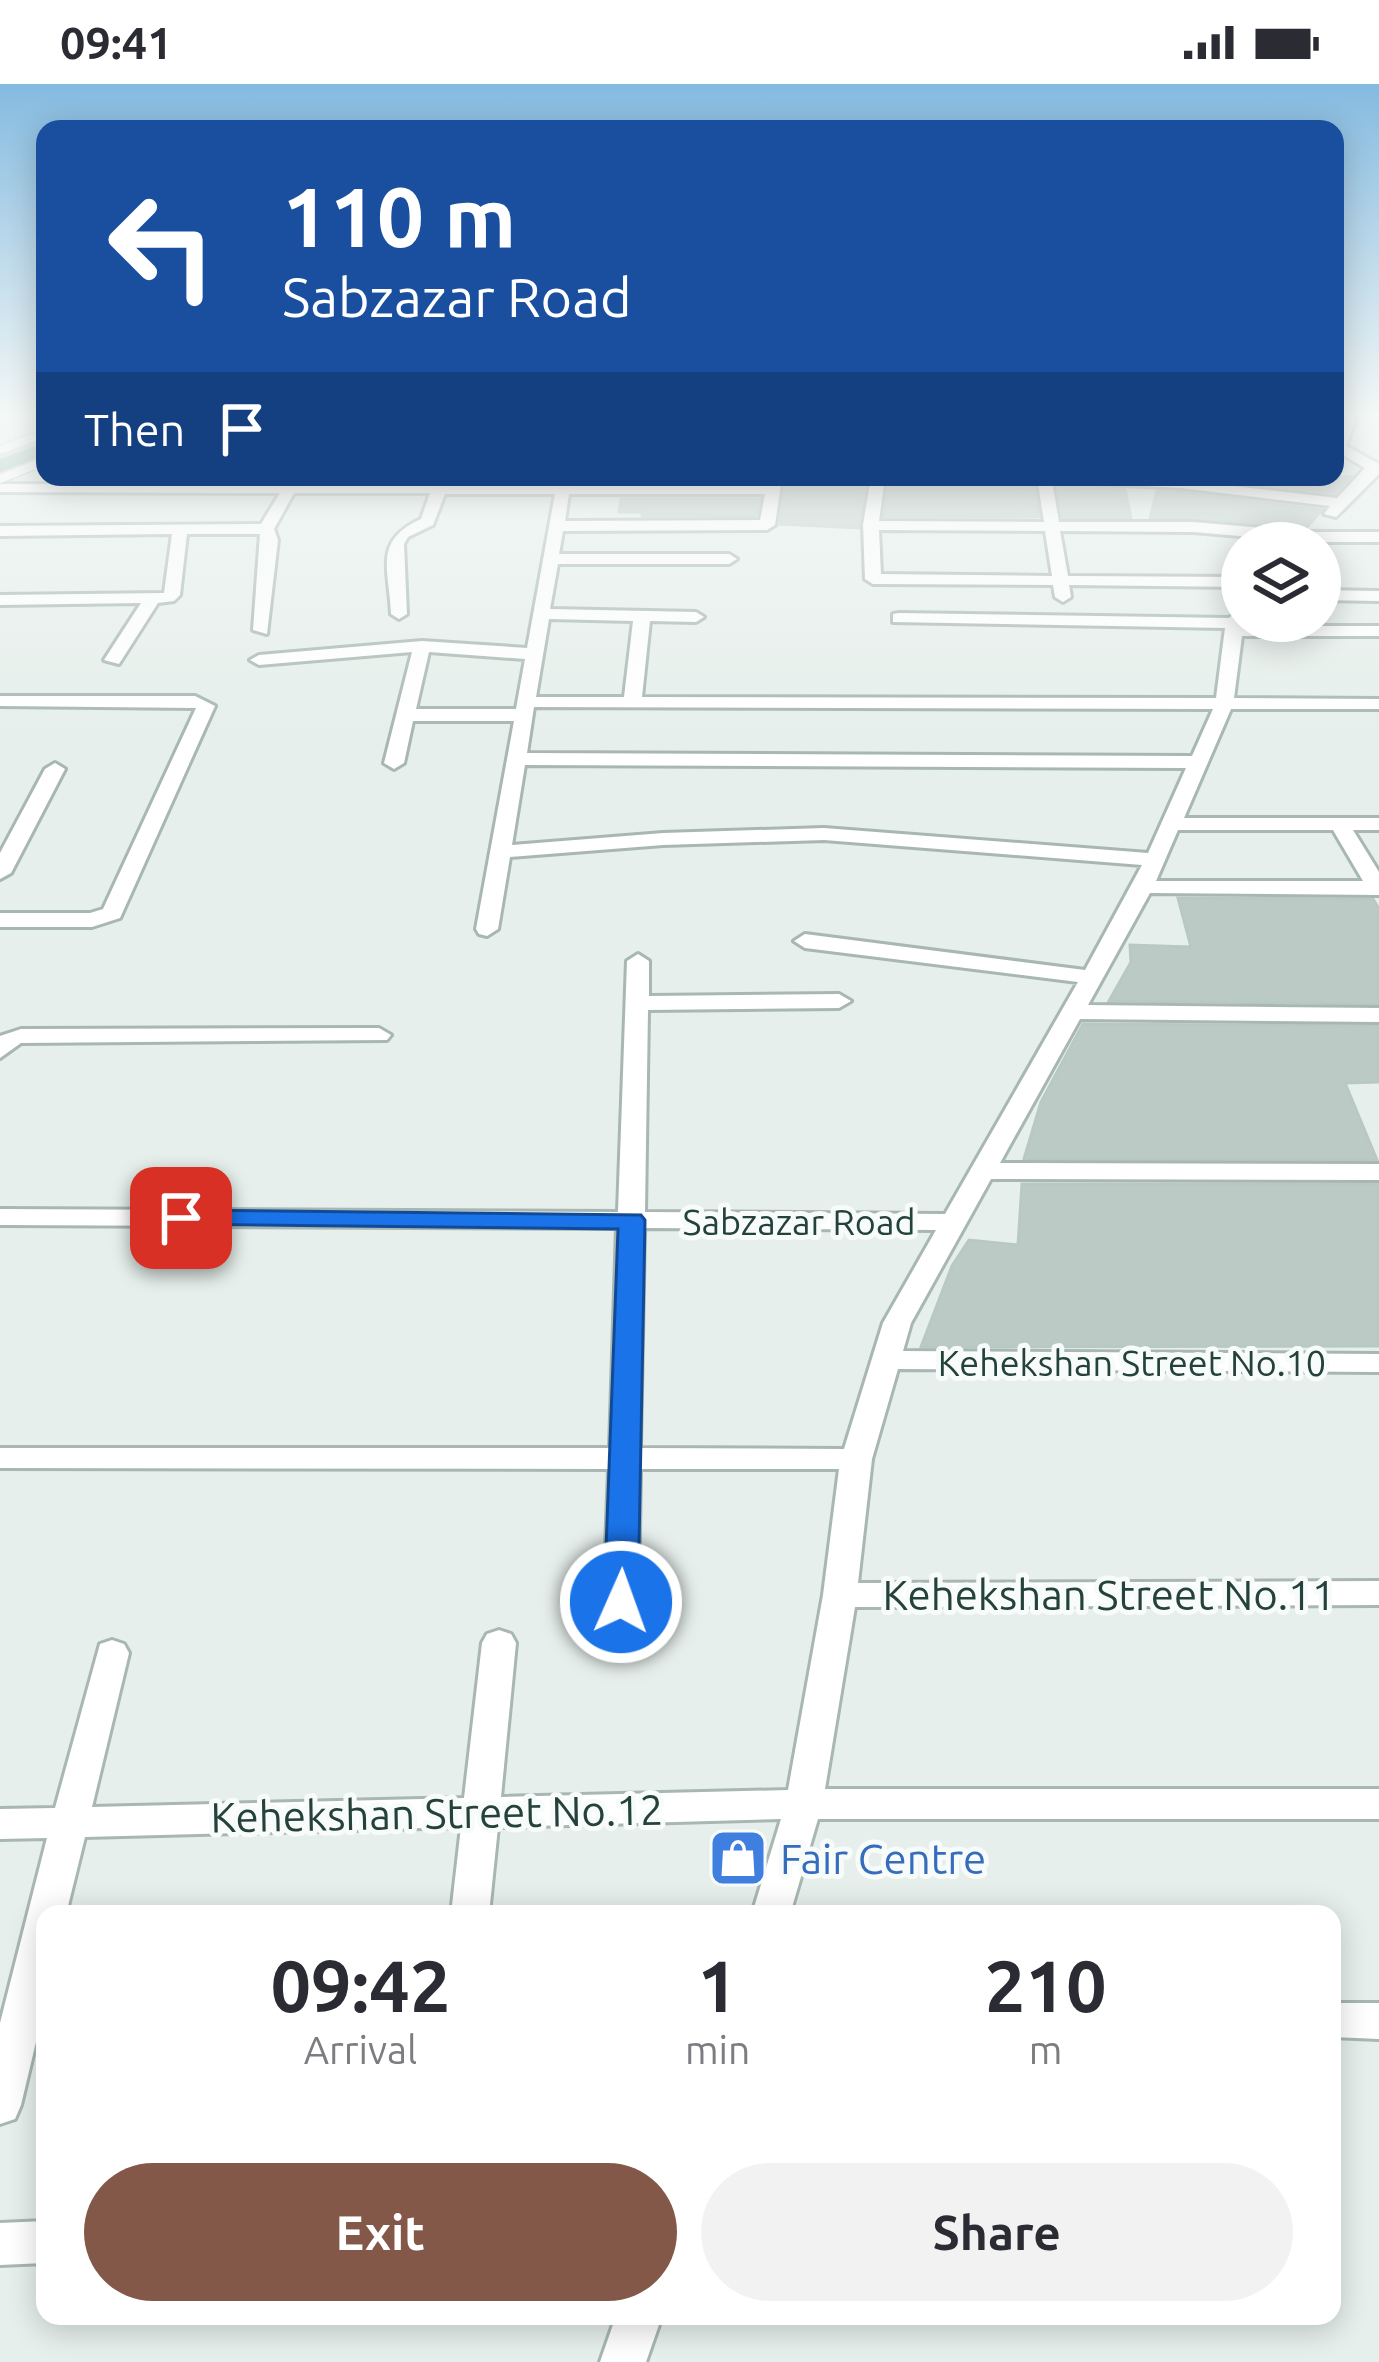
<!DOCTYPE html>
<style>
body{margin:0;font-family:Ubuntu,sans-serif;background:#f2f2f3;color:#2b2b33;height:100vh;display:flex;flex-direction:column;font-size:45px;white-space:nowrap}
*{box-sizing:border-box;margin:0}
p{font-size:39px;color:#7c7c81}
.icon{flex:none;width:66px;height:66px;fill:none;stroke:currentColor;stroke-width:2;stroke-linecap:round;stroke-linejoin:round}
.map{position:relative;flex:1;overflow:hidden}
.drawer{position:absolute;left:36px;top:1821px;width:1305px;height:420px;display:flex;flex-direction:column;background:#fff;border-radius:24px;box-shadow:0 6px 30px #0003}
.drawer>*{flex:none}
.top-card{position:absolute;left:36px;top:36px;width:1308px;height:366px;border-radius:24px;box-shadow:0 6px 30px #0003;background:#1a4fa0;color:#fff;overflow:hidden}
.controls{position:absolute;left:1221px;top:438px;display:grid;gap:24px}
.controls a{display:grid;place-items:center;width:120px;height:120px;border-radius:50%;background:#fff;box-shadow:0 6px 30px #0003;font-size:60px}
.pin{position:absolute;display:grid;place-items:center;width:102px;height:102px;color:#fff;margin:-51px;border-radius:24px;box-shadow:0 6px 18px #0006}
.me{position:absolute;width:132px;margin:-66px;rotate:2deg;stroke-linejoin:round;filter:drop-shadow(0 0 9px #0008)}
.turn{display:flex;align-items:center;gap:42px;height:252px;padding:0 48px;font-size:54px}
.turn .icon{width:156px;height:156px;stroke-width:2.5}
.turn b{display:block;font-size:84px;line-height:102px}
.then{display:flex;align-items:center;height:114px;padding:0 48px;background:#0003;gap:24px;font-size:45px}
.eta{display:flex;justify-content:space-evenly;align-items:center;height:204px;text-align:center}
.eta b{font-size:72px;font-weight:700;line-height:84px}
.button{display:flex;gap:24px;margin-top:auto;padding:24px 48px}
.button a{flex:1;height:138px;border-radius:72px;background:#845848;color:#fff;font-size:48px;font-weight:700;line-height:138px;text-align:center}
.button a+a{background:#f2f2f3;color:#2b2b33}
.status{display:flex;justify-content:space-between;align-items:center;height:84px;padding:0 60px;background:#fff;direction:ltr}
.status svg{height:33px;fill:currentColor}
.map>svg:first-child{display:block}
.building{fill:#bbcac5;stroke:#b8c9c3;stroke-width:3}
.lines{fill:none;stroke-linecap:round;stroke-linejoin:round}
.service-casing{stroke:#a8b7b3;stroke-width:10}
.minor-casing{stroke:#a8b7b3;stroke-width:6}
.primary-casing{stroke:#c2cac8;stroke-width:6}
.service{stroke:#fff;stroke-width:8}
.minor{fill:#fff;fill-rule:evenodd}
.primary{fill:#6ba499;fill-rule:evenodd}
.route{fill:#1a73e8;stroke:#114b97;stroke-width:3}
.labels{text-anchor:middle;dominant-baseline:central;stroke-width:10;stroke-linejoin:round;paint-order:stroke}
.street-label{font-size:36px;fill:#25413b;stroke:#f7fbf9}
.near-street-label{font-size:42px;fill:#25413b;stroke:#f7fbf9}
.near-shop-label{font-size:42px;fill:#366cbe;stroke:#f7fbf9;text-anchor:start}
</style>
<div class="status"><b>09:41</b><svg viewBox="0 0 49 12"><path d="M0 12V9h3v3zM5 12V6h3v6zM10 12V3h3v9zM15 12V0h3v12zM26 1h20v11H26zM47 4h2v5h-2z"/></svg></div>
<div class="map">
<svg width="1379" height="2278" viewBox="0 0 1379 2278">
<rect width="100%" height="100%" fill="#e6efeb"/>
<path class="building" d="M786,393H866L859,444L780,440Z
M889,393H1033L1039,433H884Z
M1194,393H1350L1335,409Z
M1057,402L1125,405L1131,434H1063Z
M1157,407L1181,408L1322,426L1307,443L1150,434Z
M621,415H760L756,432H642V428H619Z
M1178,814L1373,815L1379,825V920L1109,917L1131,878L1130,861L1191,863Z
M1083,940L1379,942V998L1345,999L1377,1076L1024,1075L1041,1018Z
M1022,1100H1379V1262L921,1263L952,1182L969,1156L1018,1161Z"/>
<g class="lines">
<g class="service-casing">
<path id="service" d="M0,366L45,349
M0,395L45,377"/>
</g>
<g class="minor-casing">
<path id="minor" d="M1343,330H1357L1346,362L1379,380V390L1336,433L1324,430L1330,422L1181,404L1052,397L1059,438H1193L1309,448H1379V458H1309L1193,448L1060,447L1068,492L1242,493V503L1069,501L1071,513L1063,518L1055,513L1053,501L873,500L865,495L863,441L871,393H885L879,437L1044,438L1037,393L1181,396L1337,414L1365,384L1335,366ZM879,446L1045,447L1052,492L881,490Z
M558,393H572L571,401L766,402L768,393H782L775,441L767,446L563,447L559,470H729L737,475L729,480H558L550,525L696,528L704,533L696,538L650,537L642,613L1216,614L1225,544L893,538V530L899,529L1229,534L1242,523V542H1379V552H1242L1234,614L1379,615V625H1231L1184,734H1379V746H1353L1379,788V811L1150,809L1088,921L1379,924V938L1080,935L1000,1079L1379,1080V1096L991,1095L911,1239L903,1267L1379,1270V1288L898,1285L872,1375L858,1499L1379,1497V1521L855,1523L825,1705H1379V1735H818L790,1830H752L781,1735L498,1743L489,1830H451L461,1743L85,1753L66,1830H45V1920L21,2021L15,2035L0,2040V1939L47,1754L0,1755V1725L55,1724L100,1560L112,1556L124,1560L129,1569L92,1723L464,1714L482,1559L487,1550L499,1546L511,1550L516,1559L501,1713L788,1706L823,1511L839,1385H640L638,1518L633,1527L621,1530L609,1527L604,1518L609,1385L0,1384V1364H610L617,1144L0,1141V1125L618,1128L627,877L638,870L649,877V912L839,910L851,917L839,924L648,926L645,1128L945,1130L1078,898L805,864L794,857L805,850L1085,886L1142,781L824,756L663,761L510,773L498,845L487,852L479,850L476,845L514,637H413L404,679L394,685L384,679L412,568L259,581L250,576L259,571L422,557L527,564L555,410H445L433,441L408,453L404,460L407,530L399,535L391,530C389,484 373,457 421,435L430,409H294L274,445L278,456L267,550L253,546L260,450H187L180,511L174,517L158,519L119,580L104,576L141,519L0,521V511L164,509L172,450L0,452V442L261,440L280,409L0,408V400L556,401ZM569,410H765L760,436L565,437ZM549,535L633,537L624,613H536ZM429,568L525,575L516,625H416ZM534,623L1213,625L1192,672L527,669ZM525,681L1186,684L1148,769L824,744L663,749L512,761ZM1178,746H1333L1363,797H1156ZM644,1144L936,1146L883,1239L844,1365L640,1364Z
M1320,506L1379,507V517L1320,516Z
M0,612H195L215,622L120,834L92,843H0V829H90L103,825L196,624L0,622Z
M55,679L65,685L11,789L0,795V769L45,685Z
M379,944L391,951L387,956L21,959L0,974V952L21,945Z
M1338,1919H1379V1955L1332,1953V1921Z
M45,2137V2179L0,2181V2139Z
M616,2232H662L646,2278H600Z"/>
</g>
<g class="primary-casing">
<path id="primary" d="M45,358V371L0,388V375Z"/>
</g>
<use href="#service" class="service"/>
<use href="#minor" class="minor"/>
<use href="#primary" class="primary"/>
</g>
<linearGradient id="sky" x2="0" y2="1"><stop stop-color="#84bae0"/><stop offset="0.51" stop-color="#f4f8f6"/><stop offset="1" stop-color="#f4f8f6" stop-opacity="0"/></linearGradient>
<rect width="1379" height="649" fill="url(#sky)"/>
<path class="route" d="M181,1126L641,1131L645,1136L638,1518L633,1527L621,1530L609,1527L604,1518L618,1145L171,1140L167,1134Z"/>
<defs>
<g id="shop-square" transform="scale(3)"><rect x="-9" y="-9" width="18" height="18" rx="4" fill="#3f7fe0" stroke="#f7fbf9"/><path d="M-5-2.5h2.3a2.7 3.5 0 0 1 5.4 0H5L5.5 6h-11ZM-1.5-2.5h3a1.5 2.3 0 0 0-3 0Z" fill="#fff"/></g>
</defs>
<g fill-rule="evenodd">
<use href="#shop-square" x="738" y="1774"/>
</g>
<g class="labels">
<g class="street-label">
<text x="799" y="1137">Sabzazar Road</text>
<text x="1132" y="1278">Kehekshan Street No.10</text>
</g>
<g class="near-street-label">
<text x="1109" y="1510">Kehekshan Street No.11</text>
<text transform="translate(437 1729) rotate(-1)">Kehekshan Street No.12</text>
</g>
<g class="near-shop-label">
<text x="780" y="1774">Fair Centre</text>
</g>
</g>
</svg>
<div class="controls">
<a><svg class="icon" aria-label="layers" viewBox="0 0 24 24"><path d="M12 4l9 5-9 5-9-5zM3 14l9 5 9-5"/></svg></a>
</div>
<div class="pin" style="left:181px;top:1134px;background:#d93025"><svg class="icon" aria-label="arrive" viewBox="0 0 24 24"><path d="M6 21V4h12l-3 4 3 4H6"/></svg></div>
<svg class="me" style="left:621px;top:1518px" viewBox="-20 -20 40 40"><circle r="17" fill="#1a73e8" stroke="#fff" stroke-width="3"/><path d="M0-11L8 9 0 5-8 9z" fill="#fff"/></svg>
<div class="top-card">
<div class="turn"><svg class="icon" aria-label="left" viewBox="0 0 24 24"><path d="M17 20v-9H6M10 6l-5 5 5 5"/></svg><div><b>110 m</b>Sabzazar Road</div></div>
<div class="then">Then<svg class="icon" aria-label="arrive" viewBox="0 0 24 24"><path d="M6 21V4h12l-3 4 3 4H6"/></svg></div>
</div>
<section class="drawer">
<div class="eta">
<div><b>09:42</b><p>Arrival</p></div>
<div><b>1</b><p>min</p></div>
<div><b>210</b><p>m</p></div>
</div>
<div class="button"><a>Exit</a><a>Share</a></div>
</section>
</div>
